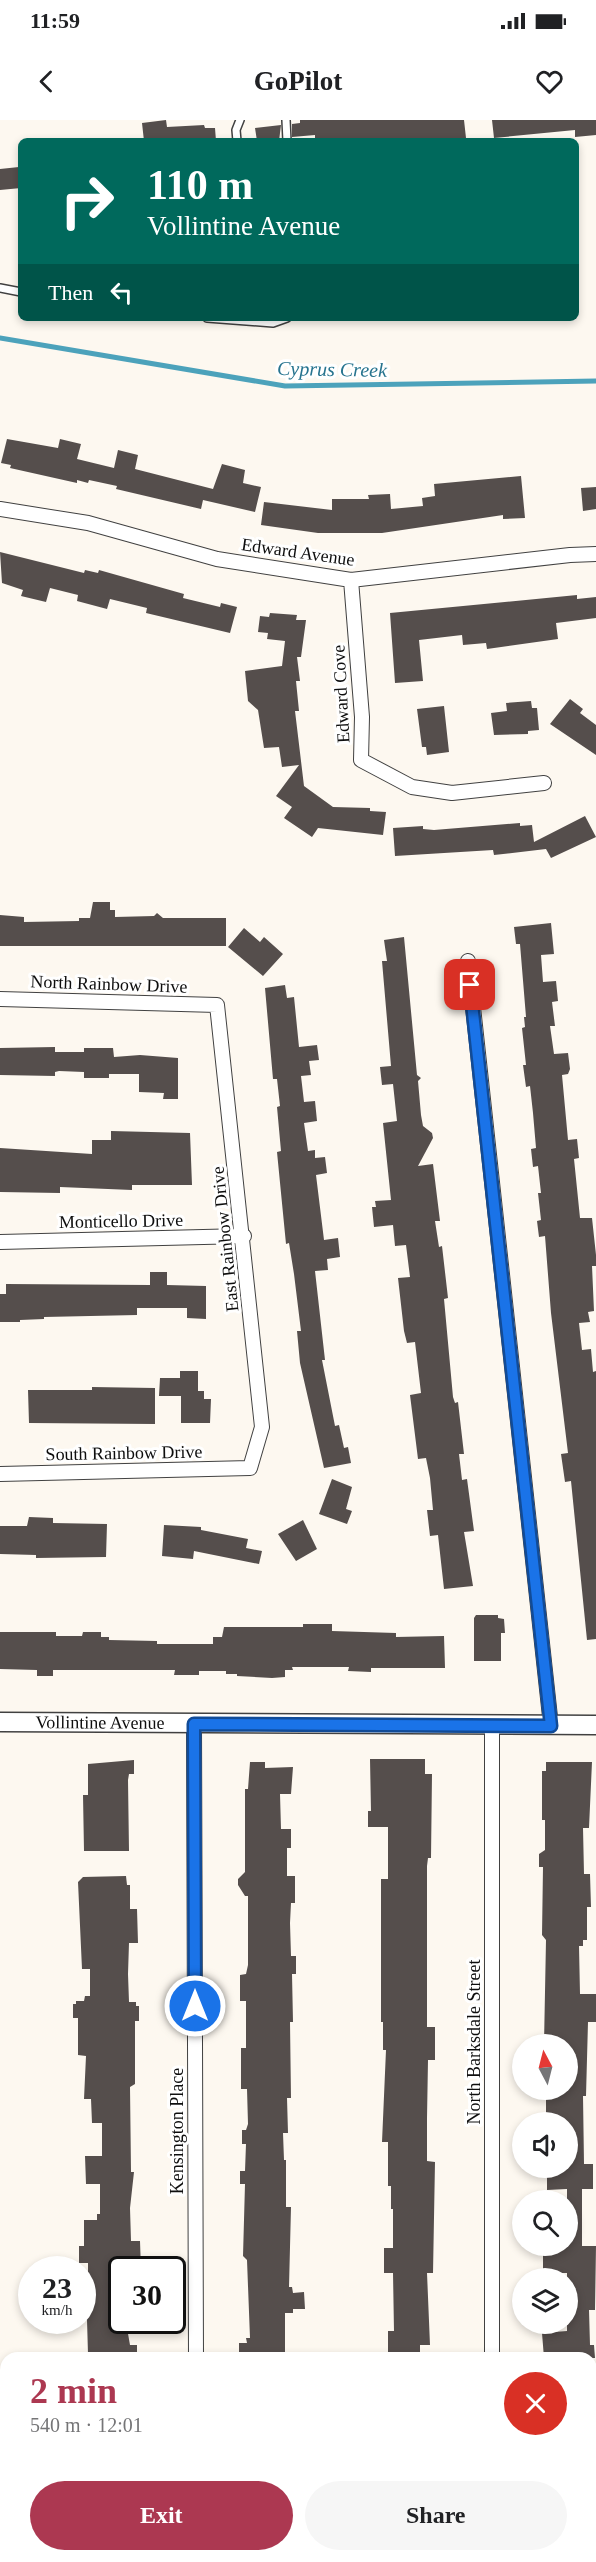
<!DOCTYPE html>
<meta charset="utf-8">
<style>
body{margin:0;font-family:"Times New Roman",serif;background:#f6f6f6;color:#202124;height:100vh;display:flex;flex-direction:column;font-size:22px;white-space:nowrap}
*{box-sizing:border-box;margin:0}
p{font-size:20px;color:#757577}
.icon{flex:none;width:33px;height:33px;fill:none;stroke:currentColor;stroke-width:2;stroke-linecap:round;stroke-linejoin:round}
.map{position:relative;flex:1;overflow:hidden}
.side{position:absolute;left:0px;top:2232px;width:597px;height:210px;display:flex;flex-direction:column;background:#fff;border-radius:18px 18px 0 0;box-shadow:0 3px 9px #0003}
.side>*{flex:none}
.banner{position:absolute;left:18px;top:18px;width:561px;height:183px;border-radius:9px;box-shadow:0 3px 9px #0003;background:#00695c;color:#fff;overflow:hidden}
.needle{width:39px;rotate:353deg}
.fabs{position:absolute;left:512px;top:1914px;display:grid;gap:12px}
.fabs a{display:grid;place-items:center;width:66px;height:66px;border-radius:50%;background:#fff;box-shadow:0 3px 9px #0003;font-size:30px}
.speed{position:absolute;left:18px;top:2136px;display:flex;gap:12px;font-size:30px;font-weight:700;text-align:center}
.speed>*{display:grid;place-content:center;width:78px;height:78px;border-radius:50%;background:#fff;box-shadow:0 3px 9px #0003;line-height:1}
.speed small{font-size:15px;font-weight:400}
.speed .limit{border:3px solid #111;border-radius:9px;background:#fff;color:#111}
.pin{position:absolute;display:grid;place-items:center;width:51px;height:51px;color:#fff;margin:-26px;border-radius:12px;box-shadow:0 3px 9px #0006}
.me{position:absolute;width:66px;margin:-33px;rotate:0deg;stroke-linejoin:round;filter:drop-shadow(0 0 4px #0008)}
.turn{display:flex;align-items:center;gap:21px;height:126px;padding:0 30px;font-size:27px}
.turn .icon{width:78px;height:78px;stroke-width:2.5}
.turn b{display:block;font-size:42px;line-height:51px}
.then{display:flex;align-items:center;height:57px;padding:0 30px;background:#0003;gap:12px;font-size:22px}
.round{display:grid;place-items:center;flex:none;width:63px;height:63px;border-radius:32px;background:#f6f6f6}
.summary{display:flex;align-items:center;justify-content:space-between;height:102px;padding:0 30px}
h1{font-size:36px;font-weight:800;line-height:45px;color:#ac3851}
.primary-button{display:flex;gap:12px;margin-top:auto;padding:12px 30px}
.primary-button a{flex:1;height:69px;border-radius:36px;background:#ac3851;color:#fff;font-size:24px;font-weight:800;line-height:69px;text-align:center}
.primary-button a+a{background:#f6f6f6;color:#202124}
.status{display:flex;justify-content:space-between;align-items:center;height:42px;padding:0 30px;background:#fff;direction:ltr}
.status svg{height:16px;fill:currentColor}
header{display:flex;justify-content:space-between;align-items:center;height:78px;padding:0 30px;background:#fff;font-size:27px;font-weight:800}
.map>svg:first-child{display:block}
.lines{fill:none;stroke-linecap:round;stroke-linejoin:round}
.stream{stroke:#4ca2bb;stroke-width:5}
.building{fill:#554e4c}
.service-casing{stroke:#414141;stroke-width:10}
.minor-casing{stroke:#414141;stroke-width:16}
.tertiary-casing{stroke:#414141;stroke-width:21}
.primary-casing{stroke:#1f1f1f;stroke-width:26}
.service{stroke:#fff;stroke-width:7}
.minor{stroke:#fff;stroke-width:14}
.tertiary{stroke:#fff;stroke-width:18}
.primary{stroke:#e7b877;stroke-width:22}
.route-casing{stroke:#114b97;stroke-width:15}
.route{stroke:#1a73e8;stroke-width:10}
.labels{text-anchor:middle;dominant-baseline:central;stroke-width:6;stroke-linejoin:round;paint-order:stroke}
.street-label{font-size:18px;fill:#0e0e0e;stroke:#fff}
.water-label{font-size:20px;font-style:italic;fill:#27748f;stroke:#fff}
</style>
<div class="status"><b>11:59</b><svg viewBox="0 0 49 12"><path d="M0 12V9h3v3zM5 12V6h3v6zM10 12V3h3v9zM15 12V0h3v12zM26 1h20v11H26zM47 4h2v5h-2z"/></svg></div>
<header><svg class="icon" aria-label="back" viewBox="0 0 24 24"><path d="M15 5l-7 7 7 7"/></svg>GoPilot<svg class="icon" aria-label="heart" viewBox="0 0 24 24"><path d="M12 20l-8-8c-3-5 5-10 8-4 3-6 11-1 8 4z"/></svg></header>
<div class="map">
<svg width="596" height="2442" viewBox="0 0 596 2442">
<rect width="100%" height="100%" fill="#fdf8f0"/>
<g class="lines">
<path class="stream" d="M0,218L285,266L596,261"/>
</g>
<path class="building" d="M166,0L167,7L204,5L205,8H215L216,21H144L142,3Z
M300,0H464L466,18L446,21H340V19L315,21V15L292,17V4L300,3Z
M492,0H596V15L575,17V10L494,18Z
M281,5L279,21H257L255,8Z
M19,47L21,68L0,70V49Z
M7,319L58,328L60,319L81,324L77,339L114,348L118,330L138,335L135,349L213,369L222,344L245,350L243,363L261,367L255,392L203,380L201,389L116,369L117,366L89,360L88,363L77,360V363L10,348L11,345L1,343Z
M521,356L525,398L503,399V395L382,413H318L261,405L264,382L332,390V379H369L368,375L390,374L391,389L423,386L422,378L435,376L434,364Z
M596,367V389L583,391L581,368Z
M0,432L84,453L85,450L98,453L99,450L184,474L183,478L220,487L221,483L237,487L230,513L146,493L147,488L110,479L107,489L77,481L78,475L50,468L46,482L21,476L23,470L2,463Z
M577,475V479L596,477V498L556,503L558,519L487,529L486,523L463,525L462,515L419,520L423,561L395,563L390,493Z
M270,493L297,495L296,500H306L301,537H297L300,561H296L299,591H295L304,666L333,687L370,688V691L386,692L383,715L318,708L312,717L284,698L292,687L276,676L299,645L282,647L279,627L264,628L258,590L248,581L245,551L282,546L285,521L267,519L268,513L258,512L260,496L269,497Z
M570,579L583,589L580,593L596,605V635L550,604Z
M531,581L532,588H537L539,610L528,611V614L494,615L491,593L507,591L506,583Z
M444,586L449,632L427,635L426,627H422L417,589Z
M585,696L596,717L551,738L546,729L494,735L493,730L395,736L393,708L423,706V709L434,710L520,703V706L532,705L534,722Z
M93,782H110V790H115V797L154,796L157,793L163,798H226V826H0V795L24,797V802L79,801V798H90Z
M551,803L554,834L541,835L543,862L556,861L558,881L552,882L555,906H550L554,934L568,933L570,949L568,954L562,955L568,1020L577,1019L579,1038L574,1039L580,1098H592L596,1135V1146H592L594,1191L588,1192L590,1202L579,1203L582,1230L591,1229L593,1252L596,1251V1519L587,1520L571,1361L565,1362L561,1334L568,1333L551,1193L545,1116L539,1117L537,1101L541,1100L538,1073H541L538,1046L533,1047L531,1029L536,1028L533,993L530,966L526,967L523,945H526L522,908L525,907L524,897H526L520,824H516L514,807Z
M244,808L260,822L264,817L283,834L263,856L228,827Z
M404,817L417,955L421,958L418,961L421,995L423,1006L432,1013L433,1018L418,1046L433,1044L440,1101H435L439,1127L442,1126L448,1178L444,1179L453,1277L455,1283L458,1282L464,1334H459L462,1360L467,1359L474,1411L464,1412L473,1466L444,1469L438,1415L430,1416L427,1390H433L430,1358L426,1338L418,1339L410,1275L421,1273L415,1222L407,1223L404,1211L398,1158L410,1157L406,1125L395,1126L393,1105L374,1107L372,1087H376L375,1081L391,1080L383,1003L397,1001L393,964L382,965L380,947L391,946L382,841H387L384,820Z
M285,865L287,878L294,877L299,927L317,925L319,940L309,941L311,955L301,956L304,982L315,981L317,1001L304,1003L308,1031L315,1030V1038L325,1037L327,1053L316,1055L324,1120L338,1118L340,1137L327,1139L328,1150L315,1151L325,1240H322L335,1306L339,1305L344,1328L348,1327L351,1343L324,1348L300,1243L297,1211H301L294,1154L289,1123L286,1124L277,1032L281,1031L277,987L280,986L277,959H273L265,868Z
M55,927V932H84V928H113L114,937L140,935L178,938V979H163L164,973L139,972V954H109V958H84V952L59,951L55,952V956L0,955V928Z
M111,1011L190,1013L192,1065H132V1070L60,1067V1073L0,1072V1028L92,1034V1020H111Z
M150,1152H167V1165L206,1166V1199L187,1198V1188H137V1195L44,1197V1199L20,1200V1202H0V1174H6V1164L150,1165Z
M180,1251H198V1271H204V1279H211L210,1303H181V1276H159L160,1258H180Z
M92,1267L155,1268V1304L29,1303L28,1270H92Z
M332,1359L352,1367L346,1389L352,1391L347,1404L319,1394Z
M29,1397L53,1398V1403L107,1404L106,1437L36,1438V1435L0,1434V1406H27Z
M303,1400L317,1429L296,1441L278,1414Z
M164,1405L201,1407V1410L248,1419L246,1428L262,1431L259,1444L194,1431L193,1439L162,1436Z
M476,1495H498V1498L504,1499L505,1513H501V1541H474V1498Z
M303,1504H332V1511L396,1513V1517L444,1516L445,1548H371V1552L348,1551L349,1547H292L293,1550H285V1557L272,1558L237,1556V1554H226V1551H199V1555H174L175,1550H53V1556H37V1550L0,1549V1512H56V1516H82L83,1512H101V1517H109V1520L157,1521V1524H213V1517H222L224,1507H303Z
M370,1639H425V1654H432L431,1738H428L427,1746V1907H435V1940H428L427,1998V2041L435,2042L433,2153H427L430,2225H420V2238H388V2211H394L393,2153H384V2128H393V2089H391V2066H388V2022H382L386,1930H383V1902H381V1759H388V1707H368V1691H371Z
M134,1640V1654H129L128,1660L129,1731H84L83,1675H88V1644Z
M250,1642H265V1648L293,1647L291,1674H280L281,1709H291V1728H287V1756H295V1783H291L290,1803L291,1836H296V1854H292L293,1902H290L291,1978H287L288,2013H283L284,2040H286V2087H291L289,2167H292L293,2173L304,2172L305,2189H293V2193H285V2237H239V2223H247L246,2218H250L247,2140L243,2136L245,2064H240V2051H245L246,2024H242V2010H246L248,2004L247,1969H241V1928H246V1881H240V1855L246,1854L248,1845V1776H245L238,1765V1759L245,1752V1669H248Z
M546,1642H592L589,1708H583L584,1754H590L591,1787H587V1820H583V1826H579L580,1874H596V1902H588L586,1976H583L584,2044H593V2069H582V2126H596L595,2190H589L590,2225H594L595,2238H544L542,2213L567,2211V2153H543V2127H567V2069L547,2070V2048H567V2002H546V1970H567V1924H544L546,1820L542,1815L543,1747H539V1734L545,1730V1700H542V1651H546Z
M126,1756L127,1765H130V1789H137L138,1823H129L128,1854L129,1882H136V1886H139V1901H135V1964L130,1967L131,2052H134L130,2088L131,2121H140L141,2150H122V2208H127L130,2225H137V2238H98V2234H88L87,2200L82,2198V2176L86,2177L88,2171V2143H79V2126H84V2100H97V2094H100V2064H86L85,2036H102V2003H92L91,1979H84L86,1936L78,1935V1898H73V1884H76V1881H84L85,1876H90V1849H82L78,1762L83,1757Z"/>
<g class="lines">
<g class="service-casing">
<path id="service" d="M286,0L287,21
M237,21L236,10L240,0
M0,168L21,172
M207,198L273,203L287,198"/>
</g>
<g class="minor-casing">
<path id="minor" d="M0,389L88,403L217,439L351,460L570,435L596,434
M351,460L362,597L361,640L412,667L452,673L544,663
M468,841L551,1606
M0,879L217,885L262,1307L250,1348L0,1354
M0,1122L244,1116
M194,1604L196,2238
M492,1606V2238"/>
</g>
<g class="tertiary-casing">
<g id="tertiary">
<path id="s1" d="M0,1602L596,1605"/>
</g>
</g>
<g class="primary-casing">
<path id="primary" d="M0,2389H6
M591,2406L596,2407
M0,2415H6
M591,2433H596"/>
</g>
<use href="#service" class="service"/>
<use href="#minor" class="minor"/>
<use href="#tertiary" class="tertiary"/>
<use href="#primary" class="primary"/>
</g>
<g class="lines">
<g class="route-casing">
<path id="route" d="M195,1886L194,1604L551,1606L470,865"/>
</g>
<use href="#route" class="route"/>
</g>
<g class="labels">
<g class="street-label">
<text transform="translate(298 432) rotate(8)">Edward Avenue</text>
<text transform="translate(341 574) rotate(-93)">Edward Cove</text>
<text transform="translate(109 864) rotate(2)">North Rainbow Drive</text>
<text transform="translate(121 1101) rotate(-1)">Monticello Drive</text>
<text transform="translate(225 1119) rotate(-96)">East Rainbow Drive</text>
<text transform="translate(124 1333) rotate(-1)">South Rainbow Drive</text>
<text stroke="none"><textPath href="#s1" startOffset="100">Vollintine Avenue</textPath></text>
<text transform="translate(474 1922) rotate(-90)">North Barksdale Street</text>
<text transform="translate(177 2011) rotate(-90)">Kensington Place</text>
</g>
<g class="water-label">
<text transform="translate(332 249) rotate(1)">Cyprus Creek</text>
</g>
</g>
</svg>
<div class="fabs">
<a><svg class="needle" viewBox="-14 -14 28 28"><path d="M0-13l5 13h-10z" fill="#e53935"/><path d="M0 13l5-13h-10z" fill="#757577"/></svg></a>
<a><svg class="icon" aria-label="sound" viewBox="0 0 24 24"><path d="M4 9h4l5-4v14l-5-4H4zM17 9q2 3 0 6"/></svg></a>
<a><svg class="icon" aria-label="search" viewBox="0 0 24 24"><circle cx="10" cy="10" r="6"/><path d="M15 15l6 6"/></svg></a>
<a><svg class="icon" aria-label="layers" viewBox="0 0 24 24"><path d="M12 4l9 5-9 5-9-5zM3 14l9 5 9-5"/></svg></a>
</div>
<div class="speed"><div>23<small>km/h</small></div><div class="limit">30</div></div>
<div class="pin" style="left:470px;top:865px;background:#d93025"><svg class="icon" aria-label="arrive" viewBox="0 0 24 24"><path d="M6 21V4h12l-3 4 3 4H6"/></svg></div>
<svg class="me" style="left:195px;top:1886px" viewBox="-20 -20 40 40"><circle r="17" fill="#1a73e8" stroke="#fff" stroke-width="3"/><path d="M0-11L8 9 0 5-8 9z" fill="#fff"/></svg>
<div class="banner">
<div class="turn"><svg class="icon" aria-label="right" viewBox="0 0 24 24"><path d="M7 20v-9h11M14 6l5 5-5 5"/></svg><div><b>110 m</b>Vollintine Avenue</div></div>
<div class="then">Then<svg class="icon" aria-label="left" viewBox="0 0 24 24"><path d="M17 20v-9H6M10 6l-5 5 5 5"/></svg></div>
</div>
<section class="side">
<div class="summary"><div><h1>2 min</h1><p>540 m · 12:01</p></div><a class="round" style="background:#d93025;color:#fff"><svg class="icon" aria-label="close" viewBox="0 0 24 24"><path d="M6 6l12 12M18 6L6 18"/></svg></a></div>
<div class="primary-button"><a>Exit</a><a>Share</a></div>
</section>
</div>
